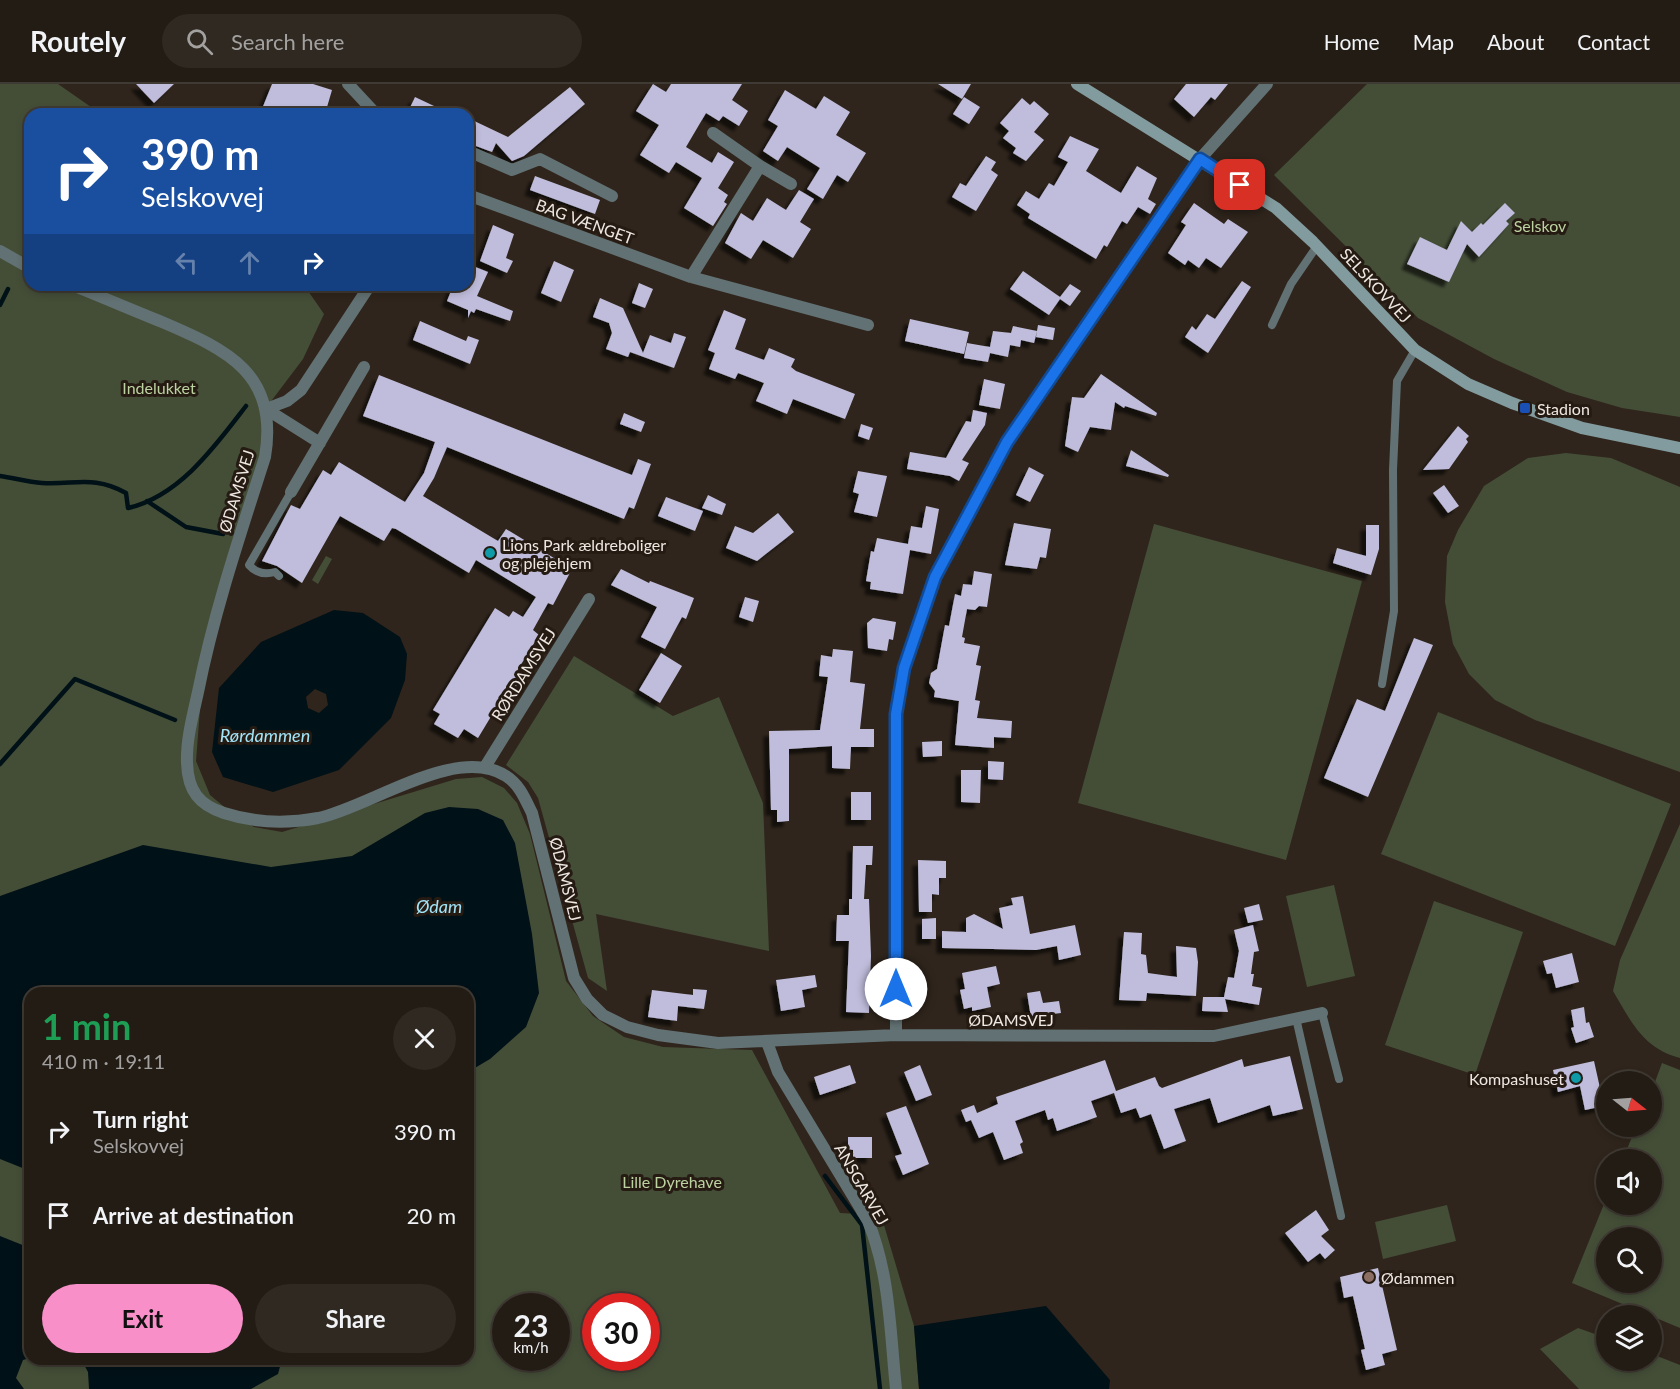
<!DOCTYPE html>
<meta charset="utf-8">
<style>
body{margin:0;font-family:Lato,sans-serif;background:#2f2922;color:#f1f3f6;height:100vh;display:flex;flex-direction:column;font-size:22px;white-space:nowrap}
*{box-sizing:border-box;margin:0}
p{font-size:20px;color:#a3a1a0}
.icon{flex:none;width:33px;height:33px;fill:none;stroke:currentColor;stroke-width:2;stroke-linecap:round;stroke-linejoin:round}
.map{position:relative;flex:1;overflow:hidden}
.side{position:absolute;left:24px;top:903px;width:450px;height:378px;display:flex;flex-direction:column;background:#231c15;border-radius:18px;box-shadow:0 3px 9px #0003,0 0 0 2px #403a34}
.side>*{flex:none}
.top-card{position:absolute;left:24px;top:24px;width:450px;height:183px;border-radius:18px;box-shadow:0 3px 9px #0003,0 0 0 2px #403a34;background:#1a4fa0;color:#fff;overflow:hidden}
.needle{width:39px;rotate:107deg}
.tools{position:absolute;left:1596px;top:987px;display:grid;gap:12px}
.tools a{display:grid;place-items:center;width:66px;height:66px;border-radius:50%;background:#231c15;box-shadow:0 3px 9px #0003,0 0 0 2px #403a34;font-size:30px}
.speed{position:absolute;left:492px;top:1209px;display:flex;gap:12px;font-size:30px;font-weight:700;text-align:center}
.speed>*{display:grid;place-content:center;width:78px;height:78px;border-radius:50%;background:#231c15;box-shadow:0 3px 9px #0003,0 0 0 2px #403a34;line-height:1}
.speed small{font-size:15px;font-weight:400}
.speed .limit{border:9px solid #d22;background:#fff;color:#111}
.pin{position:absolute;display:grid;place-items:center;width:51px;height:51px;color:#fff;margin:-26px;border-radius:12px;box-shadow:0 3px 9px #0006}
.me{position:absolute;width:66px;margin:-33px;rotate:0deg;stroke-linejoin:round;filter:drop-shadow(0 0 4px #0008)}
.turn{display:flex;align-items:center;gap:21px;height:126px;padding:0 18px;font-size:27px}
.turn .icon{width:78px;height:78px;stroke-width:2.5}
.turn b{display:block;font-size:42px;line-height:51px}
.lanes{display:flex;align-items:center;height:57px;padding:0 18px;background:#0003;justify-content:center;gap:30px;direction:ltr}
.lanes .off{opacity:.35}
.round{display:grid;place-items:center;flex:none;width:63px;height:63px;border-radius:32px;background:#2f2922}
.headline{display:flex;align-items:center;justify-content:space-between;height:102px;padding:0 18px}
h1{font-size:36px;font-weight:700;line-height:45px;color:#1e9e55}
.primary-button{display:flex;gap:12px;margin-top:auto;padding:12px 18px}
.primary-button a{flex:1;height:69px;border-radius:36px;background:#f98fc9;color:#111;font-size:24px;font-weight:700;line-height:69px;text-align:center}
.primary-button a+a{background:#2f2922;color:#f1f3f6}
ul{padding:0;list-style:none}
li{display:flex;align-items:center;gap:18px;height:84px;padding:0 18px}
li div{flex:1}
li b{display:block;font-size:22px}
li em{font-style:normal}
header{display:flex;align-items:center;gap:36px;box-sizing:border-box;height:84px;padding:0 30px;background:#231c15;border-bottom:2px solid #403a34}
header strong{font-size:28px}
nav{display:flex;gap:33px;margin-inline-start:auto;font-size:21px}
.search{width:420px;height:54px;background:#2f2922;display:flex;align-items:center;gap:15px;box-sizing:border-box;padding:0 21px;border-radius:33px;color:#a3a1a0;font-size:22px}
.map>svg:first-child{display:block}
.green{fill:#444e37;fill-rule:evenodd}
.water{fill:#001117;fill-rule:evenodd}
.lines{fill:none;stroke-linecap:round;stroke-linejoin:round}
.stream{stroke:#001117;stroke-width:4.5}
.building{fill:#bfbddb;filter:url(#shadow)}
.lane{stroke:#627173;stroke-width:8}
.street{stroke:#627173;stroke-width:12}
.secondary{stroke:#829b9e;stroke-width:12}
.route-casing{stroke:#114b97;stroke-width:15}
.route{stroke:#1a73e8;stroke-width:10}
.transit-dot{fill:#1a4fb4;stroke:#251b13;stroke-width:2}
.culture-dot{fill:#0f9aa8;stroke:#251b13;stroke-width:2}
.education-dot{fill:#8d6e63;stroke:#251b13;stroke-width:2}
.labels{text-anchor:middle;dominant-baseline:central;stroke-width:6;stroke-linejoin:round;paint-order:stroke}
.street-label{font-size:16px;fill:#efe8e2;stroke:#251b13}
.park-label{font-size:16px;fill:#bcd2a0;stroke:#251b13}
.poi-label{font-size:16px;fill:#efe8e2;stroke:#251b13;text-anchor:start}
.water-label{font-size:18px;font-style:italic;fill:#a2e5f9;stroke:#251b13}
</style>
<header>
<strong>Routely</strong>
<div class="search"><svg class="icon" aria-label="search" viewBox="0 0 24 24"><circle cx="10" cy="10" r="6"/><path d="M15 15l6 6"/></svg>Search here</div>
<nav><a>Home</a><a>Map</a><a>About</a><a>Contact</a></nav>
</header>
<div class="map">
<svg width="1680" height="1305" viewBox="0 0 1680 1305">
<defs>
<filter id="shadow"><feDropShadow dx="-5.5" dy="5.5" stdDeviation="1.5" flood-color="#0009"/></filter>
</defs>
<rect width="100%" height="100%" fill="#2f251c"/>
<path class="green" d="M0,0H58L101,30H30V201H304L324,230L303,275L266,324L269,349L205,560L196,677L210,711L228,726L254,743L282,748L456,695L482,693L504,704L517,719L530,750L566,897L593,932L624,953L663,963L752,966L840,1129L881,1131L914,1242L919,1305H0ZM30,909H468V1275H30ZM506,1222H556V1274H506ZM596,1222H646V1274H596Z
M1367,0H1680V333L1622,324L1567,308L1494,275L1418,234L1274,91Z
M1566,369L1611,374L1680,403V688L1535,636L1495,616L1469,590L1453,560L1445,518L1447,472L1458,446L1484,402L1528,374Z
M1154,440L1362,497L1286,776L1078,719Z
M326,472L332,475L318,500L312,496Z
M574,572L673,632L719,613L763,719L769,867L596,830L607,907L588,894L538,714L528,698L506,681Z
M1438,628L1671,720L1615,862L1381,770Z
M1680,740V974C1643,964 1632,939 1613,907L1620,876Z
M1334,801L1355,892L1307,903L1286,812Z
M1434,817L1523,848L1475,991L1385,961Z
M1662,979L1680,986V1244L1572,1199L1606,1115V1120H1652V1076L1623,1075L1636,1043L1652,1042V1006ZM1606,1154H1652V1198H1606Z
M1447,1121L1456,1157L1383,1175L1375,1138Z
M1578,1244L1606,1254V1276H1652V1270L1680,1281V1305H1579L1540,1265Z"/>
<path class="water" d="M334,526L363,529L400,553L407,570L405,596L391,634L339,686L273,708L223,693L212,668L219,604L261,558ZM315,605L326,610L328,621L319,629L308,624L306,613Z
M449,723L478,725L503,736L515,759L532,850L539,909L526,943L490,975L468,988V909H117L101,903L86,909H30V1087L0,1075V812L143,761L271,783L352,772L425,729Z
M0,1152L30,1164V1274L23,1276L16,1294L24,1305H0Z
M1046,1222L1110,1296L1109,1305H919L914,1242Z
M81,1275H282L278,1290L251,1305H89L88,1288Z"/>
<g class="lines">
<path class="stream" d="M0,221L8,205
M0,392C14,394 28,398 42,399C75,401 94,391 126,409L128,424C180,412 216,361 246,322
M147,417L186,443L223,450
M0,680L75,595L175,636
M825,1092L862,1141L880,1305"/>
</g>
<path class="building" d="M136,0H174L154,19Z
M272,0H313L332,6L325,30H260Z
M653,0L666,8L671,0H742L732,16L748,27L739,42L723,32L719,37L706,29L686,63L712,79L718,68L734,78L718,104L728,111L724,118L727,120L713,142L684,124L702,94L676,78L669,89L640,71L659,41L636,27Z
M938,0H971L962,15Z
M1186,0H1228L1215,16L1211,13L1194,33L1174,15Z
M570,3L585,20L524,72L512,77L496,59L492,68L468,59V34L508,53Z
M785,6L816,25L824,12L850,28L836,51L866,69L848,98L837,91L823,115L807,105L820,84L787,63L778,77L763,67L778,42L768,36Z
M415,13L451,30H407Z
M964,13L980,23L969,40L953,30Z
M1022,14L1030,21L1034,17L1049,30L1034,48L1044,56L1026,77L1013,69L1016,64L1003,54L1009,47L1000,39Z
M1070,52L1099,65L1086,87L1121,109L1137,82L1157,94L1148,115L1156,120L1150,130L1138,123L1127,140L1122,137L1107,163L1104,161L1096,175L1028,134L1030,130L1017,121L1026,107L1039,115L1049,99L1054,102L1068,78L1058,73Z
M986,72L996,78L991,86L998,91L976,127L952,113L960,99L966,102Z
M535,92L600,116L595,130L530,106Z
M799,106L814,115L800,138L811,145L793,174L763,156L751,175L725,159L741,129L753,137L767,114L786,126Z
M1194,119L1224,140L1228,135L1248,148L1221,184L1206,174L1199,184L1188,176L1185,181L1168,169L1186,141L1181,138Z
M1505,119L1515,129L1506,137L1509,140L1479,173L1467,160L1449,198L1407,180L1420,153L1447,166L1461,137L1472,148L1481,139L1483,141Z
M493,141L514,150L506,174L513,177L507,189L480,177Z
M554,177L574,186L561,218L541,209Z
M468,180L488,188L477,212L513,227L510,237L476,225L474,229L471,227L468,234V226L447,217L453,202L460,205L462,201H468Z
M1023,187L1060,213L1070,200L1081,207L1070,222L1060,215L1049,231L1010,205Z
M1242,197L1251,203L1208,269L1185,253L1192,242L1196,246L1207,230L1215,235Z
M639,199L653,205L645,224L632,219Z
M600,214L623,224L643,269L650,251L671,259L674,249L686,253L674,284L630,268L628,273L606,265L612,249L609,239L593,233Z
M724,226L746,235L735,265L764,276L769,264L795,275L791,283L796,287L855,310L845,335L793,315L787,330L756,317L764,299L738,289L735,295L709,285L715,269L708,266Z
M910,235L969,248L964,270L905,257Z
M420,237L466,257L468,252L479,256L470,280L413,256Z
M1038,241L1055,244L1053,256L1036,253Z
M1013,242L1037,247L1034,259L1021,256L1020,263L1010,261L1008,273L990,269L988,278L964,274L967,259L990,263L993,247L1011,249Z
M1101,290L1157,329L1156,332L1125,322L1124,324L1115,318L1111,346L1090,343L1078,368L1065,362L1072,313L1084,314Z
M379,291L632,391L638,375L651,380L634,425L629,423L624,435L447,363L434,394L423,412L498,457L506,445L572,485L553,521L548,519L533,546L539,551L517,587L523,591L509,614L504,611L478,654L464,645L458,654L434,640L440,630L433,626L495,524L509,533L513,527L523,533L536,513L476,476L469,489L396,445L392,444L384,457L340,432L302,499L277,482L262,477L291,421L300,425L323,386L331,391L339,378L405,418L424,389L435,358L363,332Z
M984,295L1005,300L1000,325L979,321Z
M973,326L987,329L985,341L962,376L969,379L959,397L950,392L907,385L910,368L946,374L966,337L971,338Z
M624,329L645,338L641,348L620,340Z
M861,340L873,344L869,356L858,352Z
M1458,342L1469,352L1466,355L1468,358L1449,385L1423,386Z
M1131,366L1169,391L1168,393L1126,382Z
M1029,383L1044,391L1030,418L1016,411Z
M858,387L887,392L877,433L854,428L859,410L853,408Z
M1444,401L1459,422L1448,429L1433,409Z
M708,411L726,420L722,431L702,424Z
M666,413L703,427L695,447L658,432Z
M926,422L939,425L931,470L910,466L903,510L870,505L871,498L866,497L871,467L874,468L877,454L908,460L911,442L922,444Z
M778,429L794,448L757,477L726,464L735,442L753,449Z
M1014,439L1051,445L1046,474L1040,473L1037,485L1005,481Z
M1366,441H1379V465L1371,491L1333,479L1337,464L1366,472Z
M621,485L649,499L650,497L694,514L686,535L682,533L665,565L641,553L657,523L611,501Z
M974,487L992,490L987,523L979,522L975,526L967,525L962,553L965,554L964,559L980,562L976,581L981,582L975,616L980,617L977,634L1012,637L1011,654L994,653V664L955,661L959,617L934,613L935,607L929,599L931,589L937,585L945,541L949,542L955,510L961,512L963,500L972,501Z
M745,513L759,517L753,538L739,533Z
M873,534L896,538L893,556L889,555L887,567L868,564L867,539Z
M1414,554L1433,561L1368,713L1324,694L1357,615L1385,627Z
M833,565L853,567L850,598L865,600L860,645H874V663H851L850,685L832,684V662L789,665V737L777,738V726H771L769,647L820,646L828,593L819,592L821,571L832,573Z
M661,569L682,582L660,619L639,606Z
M942,657V672L923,673L922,658Z
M988,677L1004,678L1003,696L988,695Z
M961,686H981L980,719L961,718Z
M851,708H871V736H851Z
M853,762H873L872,781H866L864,815H869L871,872L869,929L846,928L849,857H836L837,831H849V815H852Z
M918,776L946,777V794H939V811L932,810V828H919Z
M1023,812L1030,850L1075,841L1081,871L1059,876L1057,862L1036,866L942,864V847L966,848V834L974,830L1003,845L999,824L1013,821L1011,814Z
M1259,820L1263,836L1248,839L1244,824Z
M936,834V855H922V835Z
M1253,841L1259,867L1254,868L1251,890H1254L1252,902L1262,904L1259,921L1225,915L1228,928L1202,927L1203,913H1224L1228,893L1234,894L1239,867L1234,846Z
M1124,848L1142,849L1141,870L1146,871L1148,889L1177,893L1176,862L1196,864L1198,878L1196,912L1147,909L1146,917L1119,916Z
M1572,869L1579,898L1556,904L1552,889L1547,890L1543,877Z
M996,882L1000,900L987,903L991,923L972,927V923L964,925L960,906L965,905L962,889Z
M815,891L817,903L802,906L805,923L781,927L776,896Z
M693,905L707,906L704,925L678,922L677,937L648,933L652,906L693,911Z
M1040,907L1043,919L1059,917L1061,929L1045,931L1046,940H1032L1027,909Z
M1584,923L1586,939L1589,938L1594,953L1576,959L1571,944L1574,943L1571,926Z
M1290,972L1303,1025L1273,1032L1270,1021L1218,1039L1210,1014L1174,1025L1186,1057L1164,1065L1151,1030L1140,1034L1136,1024L1121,1029L1114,1009L1091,1017L1097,1033L1057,1047L1053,1034L1048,1036L1045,1026L1015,1037L1023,1058L1020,1060L1023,1069L1004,1076L993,1048L979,1054L971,1036L966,1038L961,1026L974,1021L977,1029L998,1020L996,1013L1105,976L1116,1007L1155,993L1159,1002L1162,1004L1242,975L1244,983Z
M1594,977L1604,1022L1585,1026L1580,1002L1558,1008L1553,986Z
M850,981L856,999L820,1011L814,993Z
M920,981L932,1011L916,1017L904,988Z
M906,1022L929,1080L903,1091L895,1072L902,1070L886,1029Z
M848,1053H872V1074H853V1066L848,1065Z
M1316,1126L1329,1146L1321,1152L1335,1166L1325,1175L1320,1169L1308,1178L1285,1149Z
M1378,1184L1397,1266L1382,1270L1385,1281L1366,1286L1361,1266L1365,1265L1353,1212L1344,1214L1340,1193Z"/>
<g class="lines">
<path class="lane" d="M1272,241L1291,200L1317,162
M279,492L275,488C264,491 256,489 249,481L291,408
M1382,600L1394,527L1393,386L1397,297L1415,266
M1322,929L1339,995
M1296,934L1341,1132"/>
<path class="street" d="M348,0L376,30
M468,67L512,86L540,75L612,112
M760,82L791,100
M468,111L691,193L868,241
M0,167L30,184
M691,193L760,82L713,49
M72,201C102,213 132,226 162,238C228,266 279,290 265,373C240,451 214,528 198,608C193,631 186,656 187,679C188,707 199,721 224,729C255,739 286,740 318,734C370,723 456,660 506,692C520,701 525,715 532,729L574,894L587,915L603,931L627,943L658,951L718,959L896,951L1214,952L1322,929
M266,325L287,317L301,306L370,201
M266,325L320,359
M291,408L364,283
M485,683L589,515
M896,951V630L904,583L935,493L1007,359L1200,75L1267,0
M767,958L778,988L868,1137C890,1191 890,1247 896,1305"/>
<path class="secondary" d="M1077,0L1276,124L1313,158L1415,266L1468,300L1512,319L1582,344L1680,364"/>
</g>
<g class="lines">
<g class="route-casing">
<path id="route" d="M896,905V630L904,584L935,493L1007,358L1200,75L1240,101"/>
</g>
<use href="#route" class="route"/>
</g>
<rect class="transit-dot" x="1519" y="318" width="12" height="12" rx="3"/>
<g class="culture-dot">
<circle cx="490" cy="469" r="6"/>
<circle cx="1576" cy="994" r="6"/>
</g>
<circle class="education-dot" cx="1369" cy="1193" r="6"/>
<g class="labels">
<g class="street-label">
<text transform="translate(585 137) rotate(20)">BAG VÆNGET</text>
<text transform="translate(1376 201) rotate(47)">SELSKOVVEJ</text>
<text transform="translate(236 407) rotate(-73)">ØDAMSVEJ</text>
<text transform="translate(523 590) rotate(-58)">RØRDAMSVEJ</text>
<text transform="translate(566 795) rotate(76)">ØDAMSVEJ</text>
<text x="1011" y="935">ØDAMSVEJ</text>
<text transform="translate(862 1100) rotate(60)">ANSGARVEJ</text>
</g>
<g class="park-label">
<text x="1540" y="141">Selskov</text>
<text x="159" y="303">Indelukket</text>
<text x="672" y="1097">Lille Dyrehave</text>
</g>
<g class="poi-label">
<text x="1537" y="324">Stadion</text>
<text x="502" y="460">Lions Park ældreboliger<tspan x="502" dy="18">og plejehjem</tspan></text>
<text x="1564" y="994" text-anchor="end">Kompashuset</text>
<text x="1381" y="1193">Ødammen</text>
</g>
<g class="water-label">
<text x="265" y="651">Rørdammen</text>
<text x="439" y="822">Ødam</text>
</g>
</g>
</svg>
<div class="tools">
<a><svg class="needle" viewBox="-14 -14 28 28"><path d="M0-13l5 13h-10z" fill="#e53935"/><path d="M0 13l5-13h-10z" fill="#a3a1a0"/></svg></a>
<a><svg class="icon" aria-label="sound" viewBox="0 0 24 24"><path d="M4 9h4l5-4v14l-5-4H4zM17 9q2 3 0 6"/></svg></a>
<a><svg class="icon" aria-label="search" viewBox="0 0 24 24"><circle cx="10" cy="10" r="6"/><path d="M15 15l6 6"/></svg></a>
<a><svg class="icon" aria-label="layers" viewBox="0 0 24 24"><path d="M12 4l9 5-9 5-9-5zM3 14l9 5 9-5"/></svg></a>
</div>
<div class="speed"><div>23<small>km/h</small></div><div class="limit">30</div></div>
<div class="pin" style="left:1240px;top:101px;background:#d93025"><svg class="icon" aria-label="arrive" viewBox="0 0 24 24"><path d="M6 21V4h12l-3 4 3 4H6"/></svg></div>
<svg class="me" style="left:896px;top:905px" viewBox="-20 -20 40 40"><circle r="19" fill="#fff"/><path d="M0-13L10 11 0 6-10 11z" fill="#1a73e8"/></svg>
<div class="top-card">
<div class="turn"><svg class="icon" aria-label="right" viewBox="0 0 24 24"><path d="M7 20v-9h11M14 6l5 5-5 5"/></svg><div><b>390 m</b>Selskovvej</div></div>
<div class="lanes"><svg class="icon off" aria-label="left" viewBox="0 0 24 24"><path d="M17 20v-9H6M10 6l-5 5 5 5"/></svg><svg class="icon off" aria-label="ahead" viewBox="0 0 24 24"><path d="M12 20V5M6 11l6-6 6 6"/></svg><svg class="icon" aria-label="right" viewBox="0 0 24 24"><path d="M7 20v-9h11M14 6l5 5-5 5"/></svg></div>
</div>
<section class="side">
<div class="headline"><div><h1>1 min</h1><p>410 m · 19:11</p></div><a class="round"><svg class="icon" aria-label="close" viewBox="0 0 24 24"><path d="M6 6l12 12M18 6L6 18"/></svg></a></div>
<ul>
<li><svg class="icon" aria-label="right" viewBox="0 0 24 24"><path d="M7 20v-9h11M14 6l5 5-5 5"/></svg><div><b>Turn right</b><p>Selskovvej</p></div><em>390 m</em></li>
<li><svg class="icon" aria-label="arrive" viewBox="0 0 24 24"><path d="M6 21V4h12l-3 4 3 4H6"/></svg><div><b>Arrive at destination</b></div><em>20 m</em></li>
</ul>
<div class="primary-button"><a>Exit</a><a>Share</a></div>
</section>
</div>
